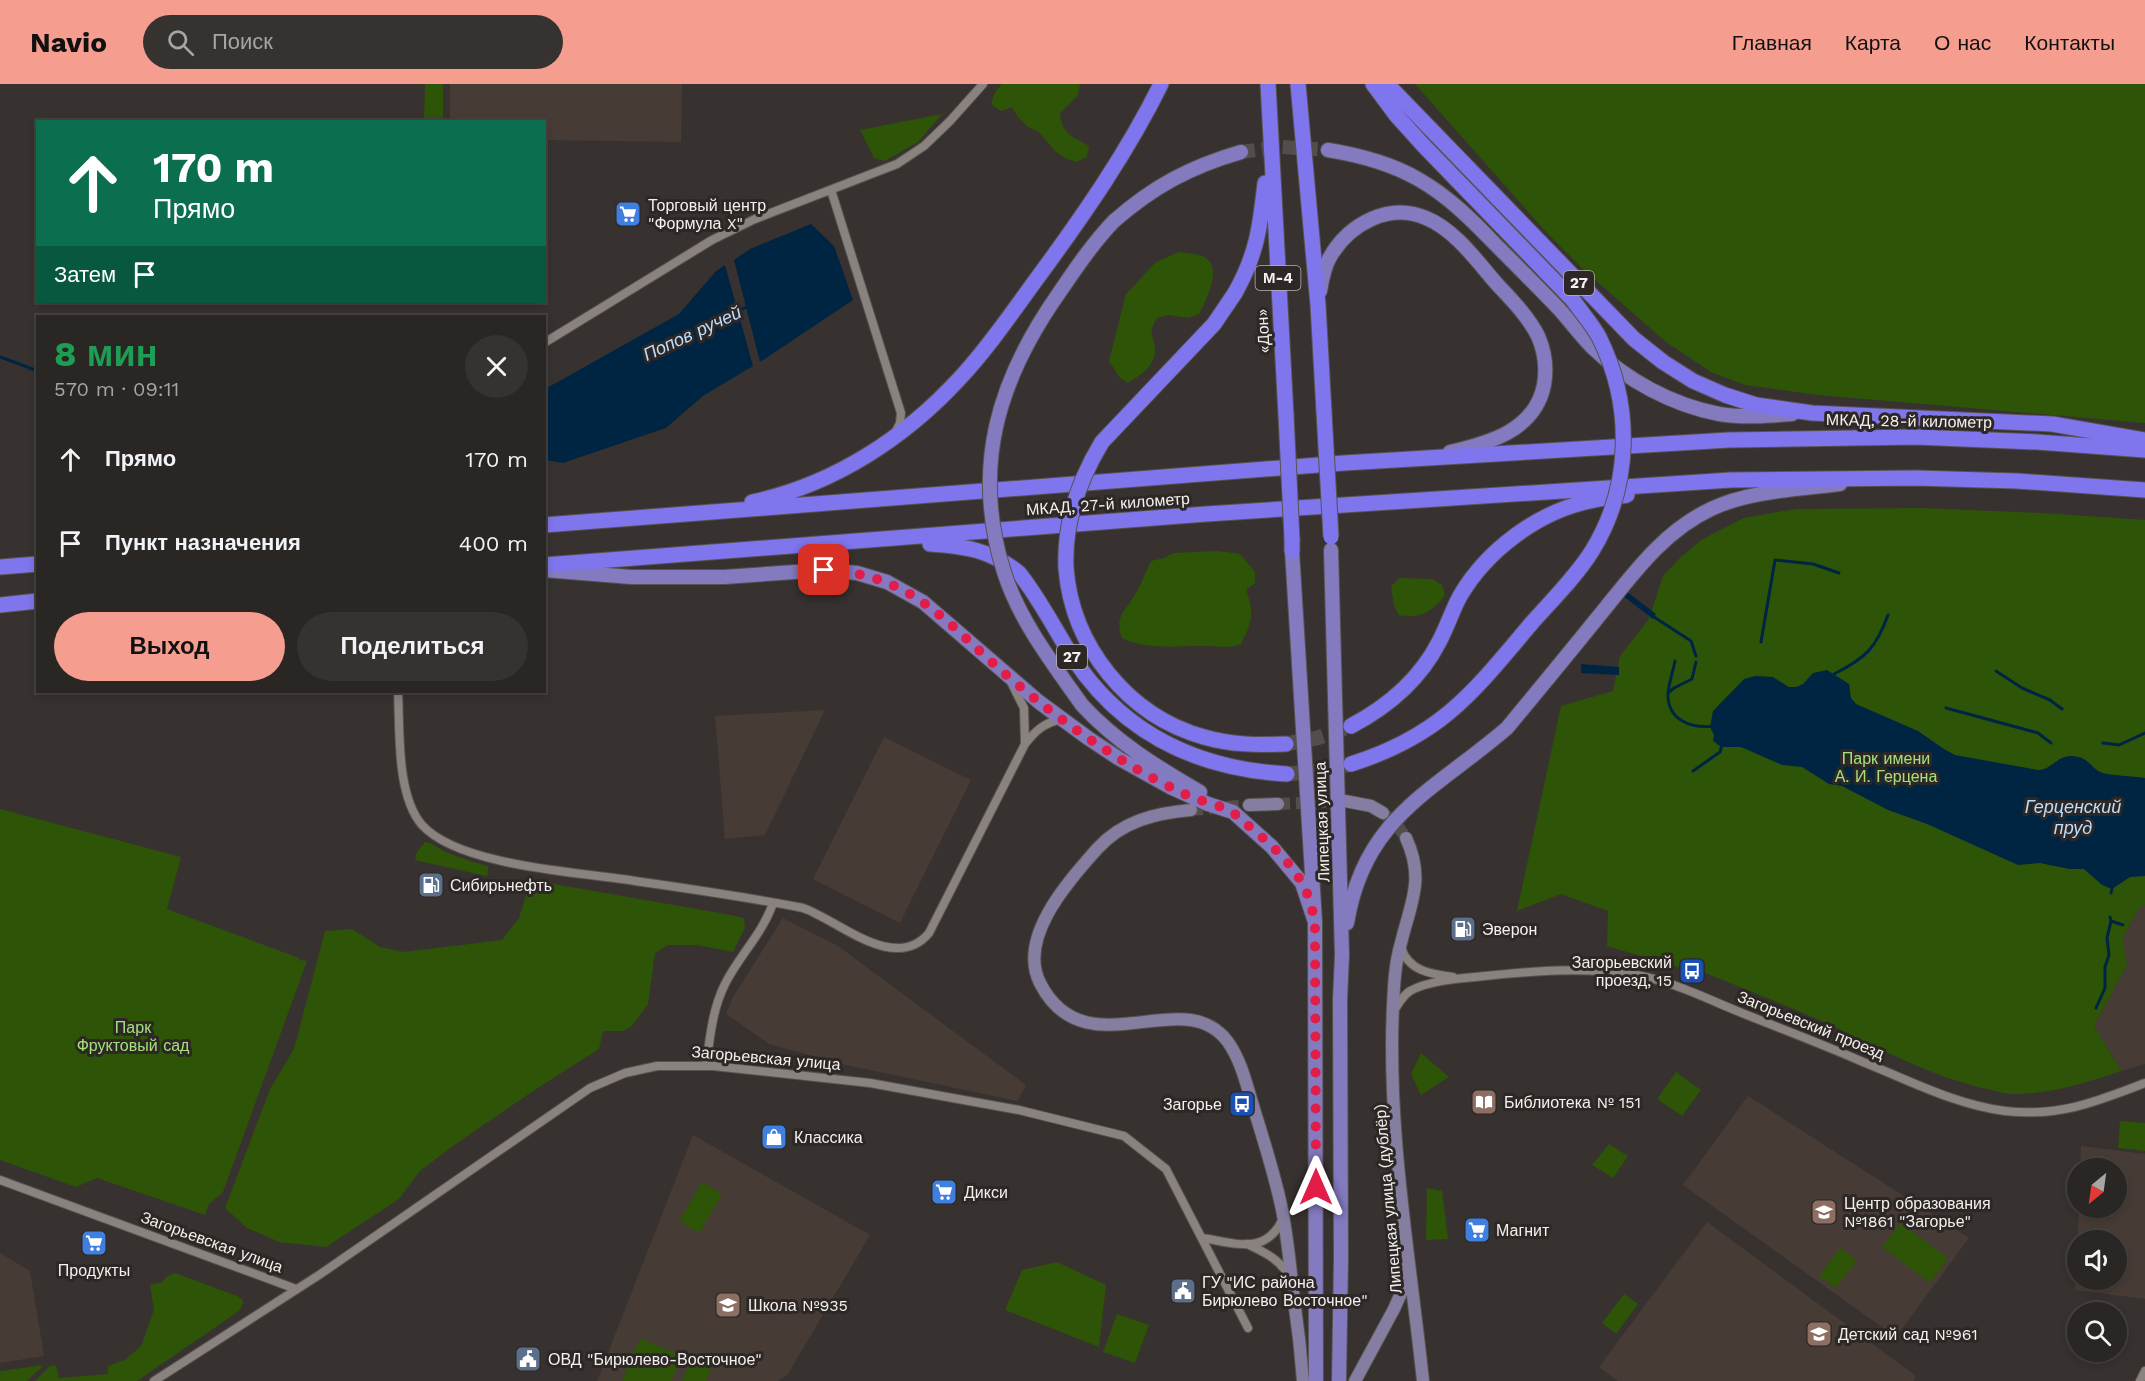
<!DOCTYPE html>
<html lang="ru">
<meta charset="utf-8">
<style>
body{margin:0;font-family:"Work Sans",sans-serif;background:#353230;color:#f1f3f6;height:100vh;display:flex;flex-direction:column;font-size:22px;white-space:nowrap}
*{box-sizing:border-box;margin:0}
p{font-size:20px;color:#a5a5a6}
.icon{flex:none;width:33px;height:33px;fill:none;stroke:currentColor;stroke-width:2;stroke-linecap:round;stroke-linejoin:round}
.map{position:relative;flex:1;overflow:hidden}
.side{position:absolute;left:36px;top:231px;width:510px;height:378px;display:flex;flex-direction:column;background:#292623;border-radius:0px;box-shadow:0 3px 9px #0003,0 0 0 2px #454341}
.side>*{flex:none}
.hud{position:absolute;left:36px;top:36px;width:510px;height:183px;border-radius:0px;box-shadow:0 3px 9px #0003,0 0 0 2px #454341;background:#0b6e4f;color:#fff;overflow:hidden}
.needle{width:39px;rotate:209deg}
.controls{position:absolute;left:2067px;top:1074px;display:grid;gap:12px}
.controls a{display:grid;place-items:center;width:60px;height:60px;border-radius:50%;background:#292623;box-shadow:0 3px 9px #0003,0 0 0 2px #454341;font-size:30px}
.pin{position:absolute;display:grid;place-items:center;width:51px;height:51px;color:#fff;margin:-26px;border-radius:12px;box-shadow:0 3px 9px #0006}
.me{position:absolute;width:66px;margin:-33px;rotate:0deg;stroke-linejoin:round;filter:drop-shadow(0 0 4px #0008)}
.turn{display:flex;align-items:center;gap:21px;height:126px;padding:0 18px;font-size:27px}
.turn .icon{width:78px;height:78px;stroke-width:2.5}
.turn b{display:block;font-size:42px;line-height:51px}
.then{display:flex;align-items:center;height:57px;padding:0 18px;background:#0003;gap:12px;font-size:22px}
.round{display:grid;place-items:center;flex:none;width:63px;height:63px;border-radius:32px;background:#353230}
.overview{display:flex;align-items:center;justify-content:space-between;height:102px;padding:0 18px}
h1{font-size:36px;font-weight:700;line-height:45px;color:#1e9e55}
.primary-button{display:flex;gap:12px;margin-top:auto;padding:12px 18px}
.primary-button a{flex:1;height:69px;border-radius:36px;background:#f59d8f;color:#111;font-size:24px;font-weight:700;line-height:69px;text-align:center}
.primary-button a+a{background:#353230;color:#f1f3f6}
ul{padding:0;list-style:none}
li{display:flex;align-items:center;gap:18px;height:84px;padding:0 18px}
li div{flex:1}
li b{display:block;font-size:22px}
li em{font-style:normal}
header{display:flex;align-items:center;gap:36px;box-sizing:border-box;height:84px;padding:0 30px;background:#f59d8f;color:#111}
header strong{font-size:28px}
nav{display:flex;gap:33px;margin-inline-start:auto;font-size:21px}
.search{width:420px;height:54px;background:#353230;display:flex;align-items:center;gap:15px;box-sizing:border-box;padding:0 21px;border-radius:33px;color:#a5a5a6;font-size:22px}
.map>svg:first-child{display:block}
.built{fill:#473b35;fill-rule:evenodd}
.green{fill:#2e5407}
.water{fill:#002543}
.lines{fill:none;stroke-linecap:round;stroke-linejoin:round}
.stream{stroke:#002543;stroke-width:3}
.secondary-tunnel{stroke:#534e4c;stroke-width:12;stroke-dasharray:12 6;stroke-linecap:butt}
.primary-tunnel{stroke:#534e4c;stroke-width:14;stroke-dasharray:14 7;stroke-linecap:butt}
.highway-tunnel{stroke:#534e4c;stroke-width:15;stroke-dasharray:15 8;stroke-linecap:butt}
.street-casing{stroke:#56524f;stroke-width:10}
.secondary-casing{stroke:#56524f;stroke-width:14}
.primary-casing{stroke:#56524f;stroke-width:16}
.highway-casing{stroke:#56524f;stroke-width:17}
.street{stroke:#89827f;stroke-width:8}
.secondary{stroke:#867ea0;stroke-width:12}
.primary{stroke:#837ac0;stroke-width:14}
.highway{stroke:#7f75ec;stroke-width:15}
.primary-bridge-casing{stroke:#56524f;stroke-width:16;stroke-linecap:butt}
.highway-bridge-casing{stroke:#56524f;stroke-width:17;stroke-linecap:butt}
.primary-bridge{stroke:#837ac0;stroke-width:14}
.highway-bridge{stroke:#7f75ec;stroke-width:15}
.route{stroke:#e11d48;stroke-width:10;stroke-dasharray:0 18}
.labels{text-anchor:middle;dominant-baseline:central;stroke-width:6;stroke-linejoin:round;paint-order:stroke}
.shield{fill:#2d2825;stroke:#b8b4b2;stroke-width:1.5}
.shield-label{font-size:15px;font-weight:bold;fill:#f3f0ee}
.poi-label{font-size:16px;fill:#f3f0ee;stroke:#2d2825;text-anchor:start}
.street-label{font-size:16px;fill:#f3f0ee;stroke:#2d2825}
.park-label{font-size:16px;fill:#a4e07b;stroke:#2d2825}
.water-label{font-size:18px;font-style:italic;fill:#bbddfe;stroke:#2d2825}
</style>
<header>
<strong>Navio</strong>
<div class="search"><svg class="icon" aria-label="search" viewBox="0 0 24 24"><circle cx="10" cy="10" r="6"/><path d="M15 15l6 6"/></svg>Поиск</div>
<nav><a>Главная</a><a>Карта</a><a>О нас</a><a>Контакты</a></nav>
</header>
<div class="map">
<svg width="2145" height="1297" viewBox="0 0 2145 1297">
<rect width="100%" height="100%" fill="#37322f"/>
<path class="built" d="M450,0H682L681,58L545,56L544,38L450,37Z
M825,626L765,751L725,755L715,632Z
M884,653L971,696L900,839L813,795Z
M2145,821V980L2121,987L2094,942L2127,881L2123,853L2140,823Z
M783,834L838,862L1026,1001L1018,1017L841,980L769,960L726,930L733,913Z
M1748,1012L1969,1154L1896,1253L1683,1101Z
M693,1051L870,1151L788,1290L778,1297H597Z
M2081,1062L2145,1070V1215L2075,1206L2079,1124H2116V1084H2080ZM2116,1156V1196H2078V1156Z
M1707,1138L1916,1292L1913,1297H1618L1599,1283Z
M0,1169L30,1187L44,1272L0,1279Z"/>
<path class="green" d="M425,0H443V37H424Z
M1002,0H1080L1078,11L1060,29C1061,49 1073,53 1089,62L1087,73L1076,78L1065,74L1055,67L1039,48L1028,43L1018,33L1012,23L1001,27L991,20L995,8Z
M1415,0H2145V339L1818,311L1745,301L1711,288L1666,258L1585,187L1547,149Z
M942,30L918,58L885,77L874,74L860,46Z
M1179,168C1185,169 1192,169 1199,171C1226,178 1207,214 1199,230L1188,234L1168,231L1157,234C1147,250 1154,251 1155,266C1156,281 1140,292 1128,299L1120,294L1109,277L1126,210L1156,178Z
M1922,424L2043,429L2145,436V821L2140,823L2123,853L2127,881L2094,942L2121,987C2086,999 2051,1010 2014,1010C2004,1010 1993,1006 1982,1004C1933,992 1888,969 1843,947C1797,925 1749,907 1703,888L1686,881L1685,885L1607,862L1608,827L1561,810L1517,827L1561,622L1613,607L1620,572L1649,535L1663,492L1681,473L1701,456L1744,434L1783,427L1798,425Z
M1218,467L1240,470L1255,488V499L1246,506C1255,531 1252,537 1241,560C1229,565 1220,562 1208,562C1178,561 1149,567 1122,554C1113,532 1128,525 1137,507C1142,498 1146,487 1151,477L1164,474L1173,469Z
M1400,494L1432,495L1442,501L1445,511C1432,528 1421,535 1399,531L1394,522L1391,502Z
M0,725L181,773L167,825L299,874V876L307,877L223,1108L209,1120L205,1131L97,1094L76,1103L0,1076Z
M425,758C433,759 439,765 446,768C460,774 473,778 488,782V790L486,792L415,776L417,768Z
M531,796L731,831L744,834L745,844L733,868L697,861H668L655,869L648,920L632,942L623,947H603L599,965L536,1005L453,1062L420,1087L399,1115L326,1163L279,1158L247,1144L225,1124L270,1005L294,965L325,847L352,845L380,863L404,868L502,856L519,834Z
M1421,969L1449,993L1421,1011L1411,990Z
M1676,988L1701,1006L1682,1032L1657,1015Z
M2120,1037L2145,1039V1067L2118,1064Z
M1609,1060L1628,1072L1613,1094L1592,1081Z
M702,1098L722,1110L699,1149L679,1137Z
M1427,1104L1442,1107L1448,1155L1426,1156Z
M1900,1139L1948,1174L1930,1199L1882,1163Z
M1840,1164L1857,1176L1836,1204L1819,1192Z
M1057,1178L1106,1201L1099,1263L1005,1226L1022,1186Z
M175,1189L237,1212L242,1215L243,1219L239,1227L137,1297H35L50,1282L56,1281L59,1294L108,1290V1282L125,1276L141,1262L154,1226L150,1201L162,1198L166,1193Z
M1624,1210L1638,1220L1616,1250L1602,1239Z
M1117,1230L1149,1241L1135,1279L1103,1268Z
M640,1254L682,1272L671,1297H622Z
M692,1272L713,1280L706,1297H682Z
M44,1281L27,1297H0V1287Z"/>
<path class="water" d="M811,140L834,162L853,216L760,278L734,176L750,165Z
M725,181L753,282L703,312L666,344L563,379L545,376V305L679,230L716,187Z
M1626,507L1656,530L1653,535L1623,512Z
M1581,580L1619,583V591L1581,589Z
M1827,586L1849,600L1851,614L1856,620L1918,647L1944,665L1955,671L2038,686C2051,686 2057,672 2071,672C2090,672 2090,685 2103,689C2116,692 2131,692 2145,694V792L2130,793L2112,805L2102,801L2084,785H2069L2040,779L2018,781L1927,740L1888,726L1842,702L1829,700L1802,683L1782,681L1741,663H1721L1713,657L1714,651L1710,643L1713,627L1744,595L1755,592L1773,593L1789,603H1796L1803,600L1813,589Z"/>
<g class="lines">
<path class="stream" d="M736,228L749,222
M0,273L38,287
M1654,533L1691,557L1696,572
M1761,558L1775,476L1813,480L1839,489
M1675,577C1673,587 1669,599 1668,609C1667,636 1691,645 1714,642
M1996,587L2022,604L2050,616L2062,625
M1834,590C1866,574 1876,564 1888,531
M1668,609L1674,604L1692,595L1696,578
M1946,624L2038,649L2051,659
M2103,659L2119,661L2145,649
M1693,687L1720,668L1722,661
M2111,809L2112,805
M2110,833L2111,837L2123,841
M2096,924L2105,904V883L2109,871L2107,854L2111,837"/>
<path class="secondary-tunnel" d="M1278,720L1345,717
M1191,726L1249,721
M1383,729L1396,740L1406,754"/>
<path class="primary-tunnel" d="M1241,68L1282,63L1328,66"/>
<path class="highway-tunnel" d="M1286,660L1317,654L1351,642
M1287,690L1319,687L1351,680"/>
<g class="street-casing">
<path id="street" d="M831,106L901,329L900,339L895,349
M544,259L712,156L755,135L897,80L924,62L950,37L983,0
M1012,600L1024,624L1025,659
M398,608C400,645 396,711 422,741C457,780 570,788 622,795C682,804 743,812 803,824C838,836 895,890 929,849L1025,660C1036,646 1044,639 1062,635
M1401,863C1408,887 1431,890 1453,893
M1393,928C1398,921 1402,912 1410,907C1429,896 1464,894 1485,892C1533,887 1582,883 1630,890C1667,895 1703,913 1737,927C1779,944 1822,960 1863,978C1908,996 1956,1021 2005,1027C2060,1033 2095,1018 2145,999
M706,982C710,954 712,926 725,900C739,872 763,849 773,819
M0,1096L296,1205
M1202,1154C1236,1159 1265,1172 1283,1135
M1247,1160C1266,1169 1281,1176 1290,1194
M154,1297L319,1191L590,1004L625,989L657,982H713L870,999L1019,1026L1124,1052L1166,1085L1248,1244
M2140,1297L2145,1287"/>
</g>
<g class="secondary-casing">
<path id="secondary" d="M1345,717L1371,722L1383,729
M1249,721L1278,720
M1191,726C1156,729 1122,737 1097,765C1069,797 1017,853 1040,899C1085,988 1184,897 1228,958C1242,978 1247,1003 1254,1025C1264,1057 1274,1089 1281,1121C1288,1153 1290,1184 1294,1216C1298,1243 1301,1270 1303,1297
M1406,754C1425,795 1411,818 1401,859C1395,879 1394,900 1393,922C1387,1047 1410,1173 1423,1297
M1355,1297L1394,1225L1402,1207L1406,1184"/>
</g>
<g class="primary-casing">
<path id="primary" d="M1328,66C1359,71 1390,79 1418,95C1448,112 1472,136 1495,160C1516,181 1538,203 1559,225C1570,237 1580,251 1592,263C1626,296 1672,321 1719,330C1743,334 1768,332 1792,330
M1114,137C1154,102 1190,83 1241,68
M1320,207C1322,195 1324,183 1330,173C1349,140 1389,118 1426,134C1455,146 1476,176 1496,199C1511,215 1528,232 1538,252C1545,268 1547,284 1544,301C1535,346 1490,359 1450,368
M1331,466L1342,871L1340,916L1341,1174L1339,1297
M1292,467L1315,838L1316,1297
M544,486L631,493H724L824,486L857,489L887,498L923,518L1039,618L1088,654L1118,674L1170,703L1208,720L1233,728L1272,763L1302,799L1315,838
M1082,621C1116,658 1157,683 1200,708
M1347,839C1364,733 1434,707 1507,644C1536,609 1565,574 1594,538C1629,496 1660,449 1711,425C1748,407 1800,405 1840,400"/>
</g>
<g class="highway-casing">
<path id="highway" d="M1268,0L1286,331
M1298,0L1318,221L1324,328
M1373,0L1396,31L1423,61L1573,216
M1387,0L1634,255L1663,278L1693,297L1725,311L1756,321L1812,329L2052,340L2145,356
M1235,209C1257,170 1260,143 1265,99
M752,418C833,401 905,354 960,294C990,262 1015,224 1041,189C1085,129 1128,67 1161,0
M544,441L1344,379L1729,356L1916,353L2037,358L2145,366
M1292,455V467
M930,460C965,462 991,466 1019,489C1040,515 1055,546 1073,574C1124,651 1198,685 1287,690
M544,481L1206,430L1731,396L1915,394L2017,397L2145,406
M0,483L38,480
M1066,484C1072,562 1128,632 1204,653C1231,661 1258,661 1286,660
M0,521L38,517
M1351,642C1387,623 1420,595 1439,558C1447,543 1452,527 1460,512C1487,466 1538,428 1590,417C1602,414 1615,413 1627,411
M1351,680C1440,652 1472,610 1530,541"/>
</g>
<use href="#street" class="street"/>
<use href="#secondary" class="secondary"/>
<use href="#primary" class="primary"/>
<use href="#highway" class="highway"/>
<g class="primary-bridge-casing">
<path id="primary-bridge" d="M1082,621C1053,580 1019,536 1004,488C971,383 998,296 1059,209C1076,184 1093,159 1114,137"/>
</g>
<g class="highway-bridge-casing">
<path id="highway-bridge" d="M1324,328L1331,453
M1286,331L1292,455
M1066,484C1064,438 1079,396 1102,358L1214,240L1235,209
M1530,541C1551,517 1575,494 1592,467C1632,402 1633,321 1599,253C1592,240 1581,228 1573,216"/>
</g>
<use href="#primary-bridge" class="primary-bridge"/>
<use href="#highway-bridge" class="highway-bridge"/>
</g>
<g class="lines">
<path class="route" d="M824,486C915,490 947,541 1011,595C1045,624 1080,650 1117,673C1140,688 1165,701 1189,712C1202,718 1226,722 1236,731C1259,751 1287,772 1302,799C1309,811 1312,825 1315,838L1316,1103"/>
</g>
<defs>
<g id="supermarket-square" transform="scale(1.35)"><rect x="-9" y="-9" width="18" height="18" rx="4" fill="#3f7fe0" stroke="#2d2825"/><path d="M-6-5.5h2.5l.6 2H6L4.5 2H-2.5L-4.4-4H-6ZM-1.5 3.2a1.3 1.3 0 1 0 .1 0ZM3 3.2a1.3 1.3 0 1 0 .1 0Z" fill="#fff"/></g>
<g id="fuel-square" transform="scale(1.35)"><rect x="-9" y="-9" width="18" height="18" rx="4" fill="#5c6f8a" stroke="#2d2825"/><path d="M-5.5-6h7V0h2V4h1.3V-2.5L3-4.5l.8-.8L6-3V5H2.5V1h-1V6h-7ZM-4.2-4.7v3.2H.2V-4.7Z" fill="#fff"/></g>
<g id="bus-square" transform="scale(1.35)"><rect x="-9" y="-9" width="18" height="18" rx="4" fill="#1a4fb4" stroke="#2d2825"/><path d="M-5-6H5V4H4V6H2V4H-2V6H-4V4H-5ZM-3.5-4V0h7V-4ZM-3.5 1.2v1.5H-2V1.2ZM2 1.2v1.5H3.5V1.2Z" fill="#fff"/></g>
<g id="library-square" transform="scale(1.35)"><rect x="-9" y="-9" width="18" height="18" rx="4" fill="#8d6e63" stroke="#2d2825"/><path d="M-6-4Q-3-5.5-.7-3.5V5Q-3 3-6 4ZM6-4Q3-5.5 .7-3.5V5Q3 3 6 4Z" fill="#fff"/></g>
<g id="shop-square" transform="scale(1.35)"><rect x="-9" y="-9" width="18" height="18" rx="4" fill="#3f7fe0" stroke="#2d2825"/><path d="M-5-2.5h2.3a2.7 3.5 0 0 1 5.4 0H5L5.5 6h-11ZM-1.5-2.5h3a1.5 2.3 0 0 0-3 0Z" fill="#fff"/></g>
<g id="school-square" transform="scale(1.35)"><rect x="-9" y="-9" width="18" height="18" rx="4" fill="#8d6e63" stroke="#2d2825"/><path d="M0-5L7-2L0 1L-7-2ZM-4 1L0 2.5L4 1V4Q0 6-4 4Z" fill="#fff"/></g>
<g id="civic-square" transform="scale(1.35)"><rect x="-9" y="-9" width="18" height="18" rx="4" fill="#5c6f8a" stroke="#2d2825"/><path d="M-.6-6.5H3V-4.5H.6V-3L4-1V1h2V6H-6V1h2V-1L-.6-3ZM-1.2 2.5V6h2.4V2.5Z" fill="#fff"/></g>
</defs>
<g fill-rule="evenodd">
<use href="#supermarket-square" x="628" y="130"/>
<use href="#fuel-square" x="431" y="801"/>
<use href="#fuel-square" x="1463" y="845"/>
<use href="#bus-square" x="1692" y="887"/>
<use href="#library-square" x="1484" y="1018"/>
<use href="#bus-square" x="1242" y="1020"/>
<use href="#shop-square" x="774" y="1053"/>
<use href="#supermarket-square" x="944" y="1108"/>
<use href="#school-square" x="1824" y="1128"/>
<use href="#supermarket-square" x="1477" y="1146"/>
<use href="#supermarket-square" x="94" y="1159"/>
<use href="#civic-square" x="1183" y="1207"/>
<use href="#school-square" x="728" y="1221"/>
<use href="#school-square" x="1819" y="1250"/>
<use href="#civic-square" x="528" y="1275"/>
</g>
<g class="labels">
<g class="shield">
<rect x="1255.5" y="182" width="45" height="24" rx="4.5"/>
<rect x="1564" y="187" width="30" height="24" rx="4.5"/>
<rect x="1057" y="561" width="30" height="24" rx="4.5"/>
</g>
<g class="shield-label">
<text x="1278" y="194">М-4</text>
<text x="1579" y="199">27</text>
<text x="1072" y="573">27</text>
</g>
<g class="poi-label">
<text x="648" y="121">Торговый центр<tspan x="648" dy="18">"Формула X"</tspan></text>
<text x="450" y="801">Сибирьнефть</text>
<text x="1482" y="845">Эверон</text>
<text x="1672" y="878" text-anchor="end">Загорьевский<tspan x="1672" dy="18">проезд, 15</tspan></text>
<text x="1504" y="1018">Библиотека № 151</text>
<text x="1222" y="1020" text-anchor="end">Загорье</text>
<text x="794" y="1053">Классика</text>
<text x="964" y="1108">Дикси</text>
<text x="1844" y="1119">Центр образования<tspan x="1844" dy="18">№1861 "Загорье"</tspan></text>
<text x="1496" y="1146">Магнит</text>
<text x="94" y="1186" text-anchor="middle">Продукты</text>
<text x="1202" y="1198">ГУ "ИС района<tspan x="1202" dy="18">Бирюлево Восточное"</tspan></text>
<text x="748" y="1221">Школа №935</text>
<text x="1838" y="1250">Детский сад №961</text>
<text x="548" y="1275">ОВД "Бирюлево-Восточное"</text>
</g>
<g class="street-label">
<text transform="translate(1263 247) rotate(-93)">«Дон»</text>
<text transform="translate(1909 337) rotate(1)">МКАД, 28-й километр</text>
<text transform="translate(1108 420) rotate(-4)">МКАД, 27-й километр</text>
<text transform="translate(1322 738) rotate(-92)">Липецкая улица</text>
<text transform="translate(1811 941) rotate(22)">Загорьевский проезд</text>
<text transform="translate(766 974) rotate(5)">Загорьевская улица</text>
<text transform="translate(1388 1115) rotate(-95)">Липецкая улица (дублёр)</text>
<text transform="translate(212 1158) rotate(20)">Загорьевская улица</text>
</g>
<g class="park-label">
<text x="1886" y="674">Парк имени<tspan x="1886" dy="18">А. И. Герцена</tspan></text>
<text x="133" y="943">Парк<tspan x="133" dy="18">Фруктовый сад</tspan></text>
</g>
<g class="water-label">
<text transform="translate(692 249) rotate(-25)">Попов ручей</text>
<text x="2073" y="722">Герценский<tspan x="2073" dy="21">пруд</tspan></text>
</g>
</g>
</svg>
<div class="controls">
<a><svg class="needle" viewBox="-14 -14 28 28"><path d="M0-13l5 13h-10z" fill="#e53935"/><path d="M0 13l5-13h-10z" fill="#a5a5a6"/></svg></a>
<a><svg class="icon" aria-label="sound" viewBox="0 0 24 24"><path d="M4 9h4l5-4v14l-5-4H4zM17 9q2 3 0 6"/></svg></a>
<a><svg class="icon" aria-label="search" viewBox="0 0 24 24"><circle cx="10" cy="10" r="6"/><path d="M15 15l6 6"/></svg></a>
</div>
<div class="pin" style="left:824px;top:486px;background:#d93025"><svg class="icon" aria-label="arrive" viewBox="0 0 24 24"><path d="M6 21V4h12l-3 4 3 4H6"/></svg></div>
<svg class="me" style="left:1316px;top:1103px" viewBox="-20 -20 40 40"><path d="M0-17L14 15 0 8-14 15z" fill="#e11d48" stroke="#fff" stroke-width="4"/></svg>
<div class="hud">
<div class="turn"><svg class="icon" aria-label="ahead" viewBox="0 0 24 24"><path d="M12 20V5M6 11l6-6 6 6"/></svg><div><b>170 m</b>Прямо</div></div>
<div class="then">Затем<svg class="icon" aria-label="arrive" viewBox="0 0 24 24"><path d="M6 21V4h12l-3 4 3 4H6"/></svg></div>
</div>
<section class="side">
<div class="overview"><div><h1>8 мин</h1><p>570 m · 09:11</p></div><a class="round"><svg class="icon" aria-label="close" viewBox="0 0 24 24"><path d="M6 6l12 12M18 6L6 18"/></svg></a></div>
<ul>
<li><svg class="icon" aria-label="ahead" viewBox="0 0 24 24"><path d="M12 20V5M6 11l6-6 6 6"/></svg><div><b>Прямо</b></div><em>170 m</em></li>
<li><svg class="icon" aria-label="arrive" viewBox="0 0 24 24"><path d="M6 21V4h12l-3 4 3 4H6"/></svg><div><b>Пункт назначения</b></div><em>400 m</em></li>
</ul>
<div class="primary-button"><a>Выход</a><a>Поделиться</a></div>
</section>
</div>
